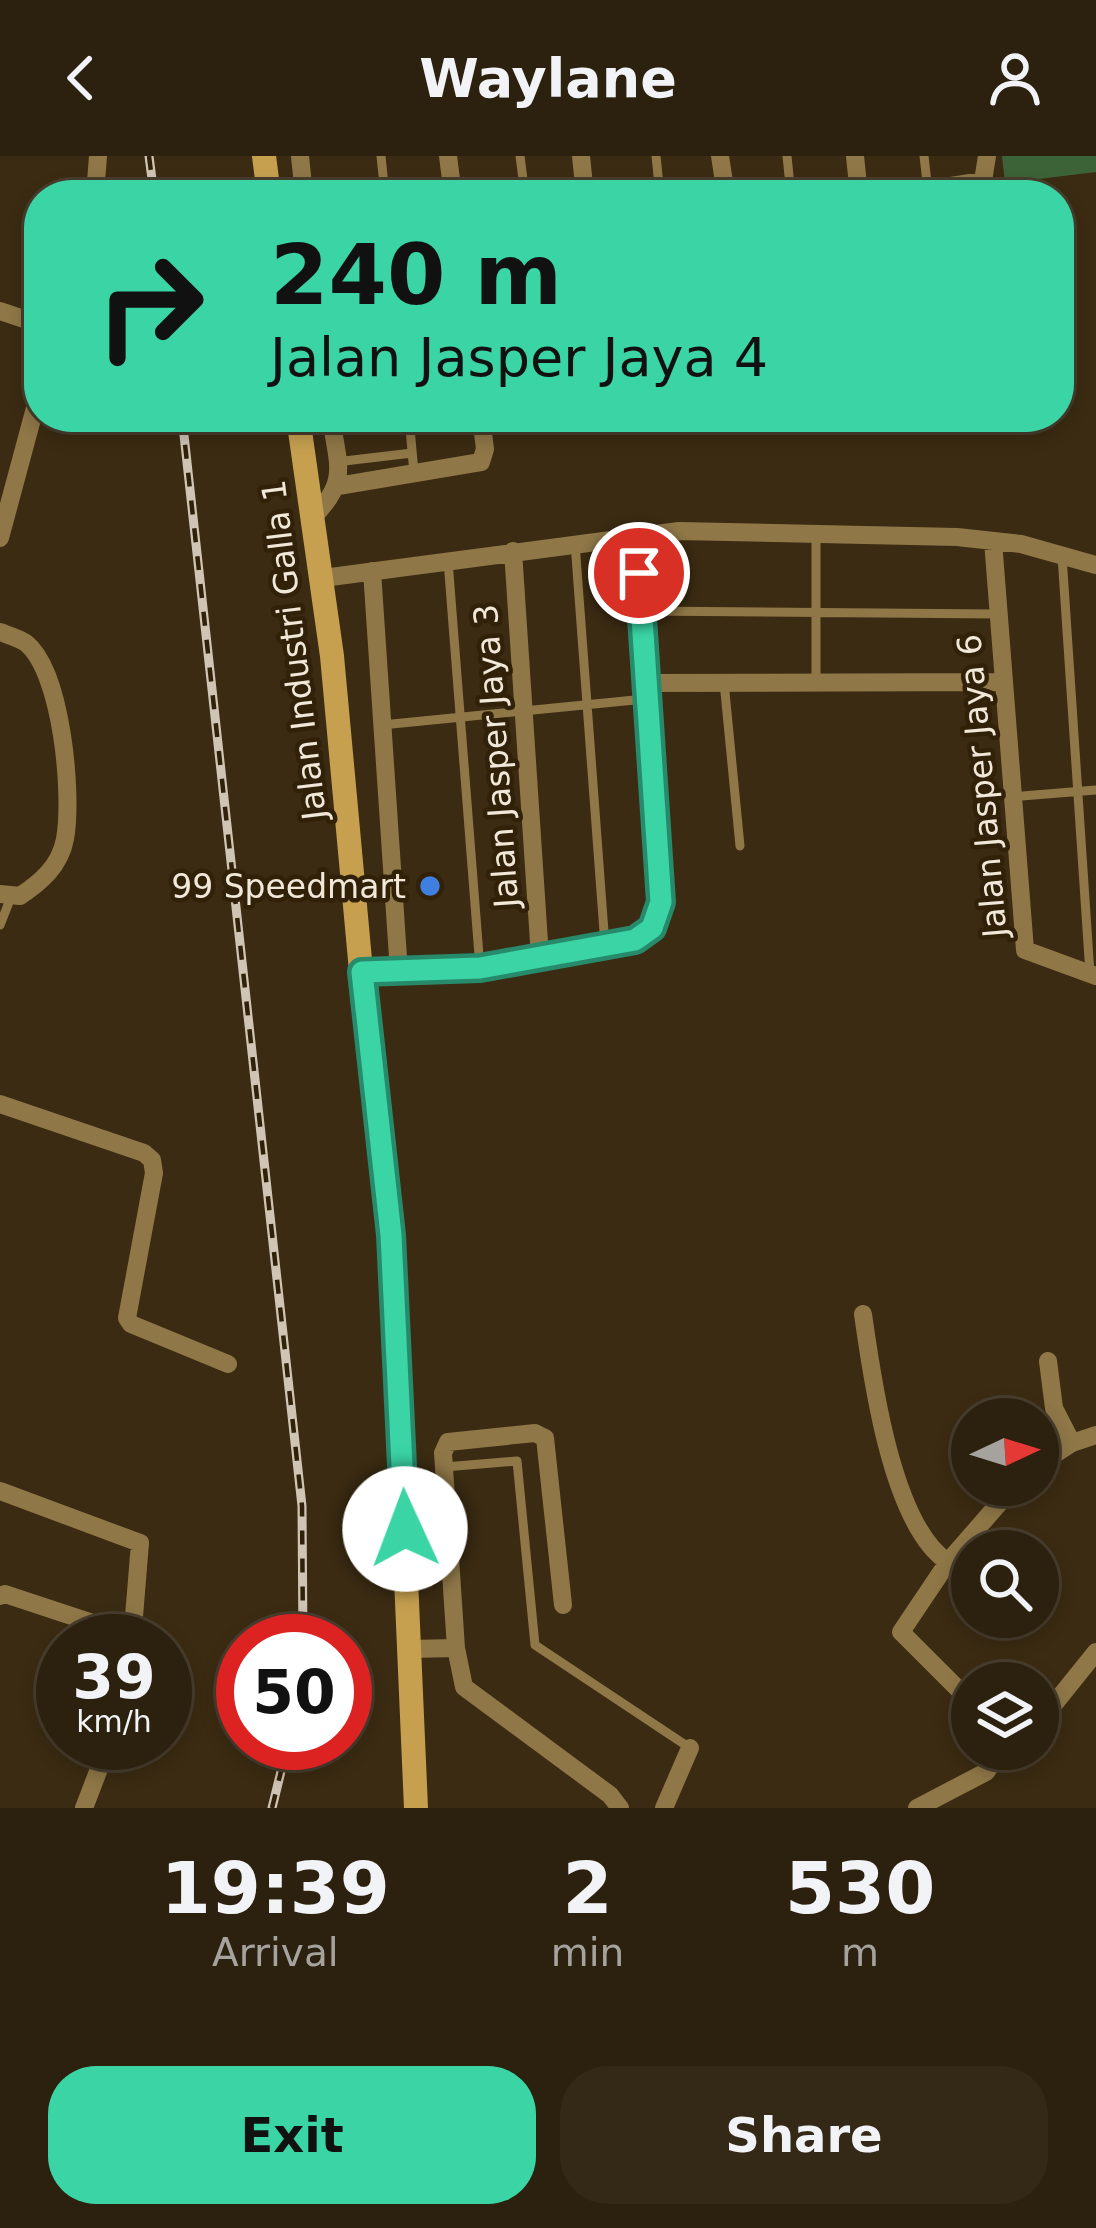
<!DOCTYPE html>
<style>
body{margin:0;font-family:"DejaVu Sans",sans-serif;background:#342817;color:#f1f3f6;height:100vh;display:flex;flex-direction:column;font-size:45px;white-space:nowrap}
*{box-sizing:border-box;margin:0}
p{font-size:39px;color:#a6a39e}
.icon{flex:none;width:66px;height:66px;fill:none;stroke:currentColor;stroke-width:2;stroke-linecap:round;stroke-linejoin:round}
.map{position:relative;height:1652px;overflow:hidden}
.panel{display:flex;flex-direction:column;background:#2c200e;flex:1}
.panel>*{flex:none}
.top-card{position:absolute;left:24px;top:24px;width:1050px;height:252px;border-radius:48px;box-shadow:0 6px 18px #0003,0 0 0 3px #483e2e;background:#3ad4a5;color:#111;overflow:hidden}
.needle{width:78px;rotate:86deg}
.tools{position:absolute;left:951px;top:1242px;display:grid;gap:24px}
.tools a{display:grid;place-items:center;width:108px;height:108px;border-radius:50%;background:#2c200e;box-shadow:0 6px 18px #0003,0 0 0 3px #483e2e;font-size:60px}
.speed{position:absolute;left:36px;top:1458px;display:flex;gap:24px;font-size:60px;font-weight:700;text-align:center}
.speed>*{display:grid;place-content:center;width:156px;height:156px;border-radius:50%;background:#2c200e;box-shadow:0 6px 18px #0003,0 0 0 3px #483e2e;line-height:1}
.speed small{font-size:30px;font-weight:400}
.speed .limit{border:18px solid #d22;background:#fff;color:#111}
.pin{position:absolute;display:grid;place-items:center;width:102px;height:102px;color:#fff;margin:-51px;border:6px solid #fff;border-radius:50%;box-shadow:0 3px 12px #0007}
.me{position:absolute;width:132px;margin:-66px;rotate:358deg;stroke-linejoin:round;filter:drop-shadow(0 0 9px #0008)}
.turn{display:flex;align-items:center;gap:42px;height:252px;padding:0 48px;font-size:54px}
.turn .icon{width:156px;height:156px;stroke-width:2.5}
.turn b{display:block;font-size:84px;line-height:102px}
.eta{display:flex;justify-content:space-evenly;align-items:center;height:204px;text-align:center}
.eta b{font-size:72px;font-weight:600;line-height:84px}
.action{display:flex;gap:24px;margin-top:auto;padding:24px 48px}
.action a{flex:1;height:138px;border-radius:48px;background:#3ad4a5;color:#111;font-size:48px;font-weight:600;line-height:138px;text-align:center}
.action a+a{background:#342817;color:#f1f3f6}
header{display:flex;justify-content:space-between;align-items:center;height:156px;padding:0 48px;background:#2c200e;font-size:54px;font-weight:600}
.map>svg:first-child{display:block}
.green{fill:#3c6338}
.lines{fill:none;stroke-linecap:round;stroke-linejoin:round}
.lane{stroke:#8f7747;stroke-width:9}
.street{stroke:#8f7747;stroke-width:18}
.secondary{stroke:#c6a04f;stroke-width:24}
.rail-casing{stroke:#d0c5b5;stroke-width:9}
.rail{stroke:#312108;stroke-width:4.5;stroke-dasharray:14;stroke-linecap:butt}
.route-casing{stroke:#268a6b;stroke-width:30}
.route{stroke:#3ad4a5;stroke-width:21}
.shop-dot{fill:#3f7fe0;stroke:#312108;stroke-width:4.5}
.labels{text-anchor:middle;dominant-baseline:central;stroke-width:9;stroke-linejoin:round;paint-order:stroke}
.street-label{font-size:33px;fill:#f2e8d9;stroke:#312108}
.poi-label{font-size:33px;fill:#f2e8d9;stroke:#312108;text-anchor:end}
</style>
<header><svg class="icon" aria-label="back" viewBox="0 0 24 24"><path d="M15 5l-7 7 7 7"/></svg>Waylane<svg class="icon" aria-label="person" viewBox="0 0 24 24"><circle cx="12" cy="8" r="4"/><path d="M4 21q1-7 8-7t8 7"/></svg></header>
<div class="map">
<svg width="1096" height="1652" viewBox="0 0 1096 1652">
<rect width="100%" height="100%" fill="#3b2b12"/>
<path class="green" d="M1002,0H1096V16L1005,27Z"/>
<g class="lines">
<path class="lane" d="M381,0L385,39
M520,0L525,39
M656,0L660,39
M787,0L791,39
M924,0L928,35
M409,261L414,317
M336,306L412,297
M575,387L605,789
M1062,400L1090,818
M448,405L480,812
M642,455L996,458
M816,525V378
M724,526L740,690
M382,569L645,543
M1011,641L1096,634
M0,769L11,741
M445,1311L517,1305L535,1489L690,1592"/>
<path class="street" d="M300,0L304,39
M448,0L453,39
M581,0L585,39
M720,0L726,39
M855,0L859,39
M95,39L98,0
M893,39L983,25L987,0
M0,155L39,168
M338,330L481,306L485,293L481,261
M313,361C350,324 337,308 331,261
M0,382L39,237
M993,385L1025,794L1096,820
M513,395L540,801
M372,415L399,816
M323,422L679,375L957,381L1021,388L1096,409
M0,476C8,479 19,482 26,487C62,516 73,639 65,683C60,710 41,726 20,740L0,738
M647,527L1002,526
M362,816L480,812L635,784L652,772L661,746L636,379
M0,948L144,997L152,1004L154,1017L127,1162L131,1168L228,1208
M863,1158C872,1222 892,1370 948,1406
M1048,1205L1054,1252L1072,1287
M1038,1309L1072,1287L1096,1279
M0,1335L140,1387L132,1485
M0,1440L5,1438L132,1480
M563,1449L545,1282L535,1277L448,1286L443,1297L456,1492L464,1531L610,1639L620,1652
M409,1493L456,1492
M972,1547L901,1476L948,1406L1015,1329
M1038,1568L1096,1496
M84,1652L109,1587
M664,1652L690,1592
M917,1652L986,1616L1002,1593"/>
<path class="secondary" d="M264,0L269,39
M298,261L332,500L366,869L391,1079L416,1652"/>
<g class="rail-casing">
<path id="rail" d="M149,0L154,39
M182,261L302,1350L303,1485
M272,1652L288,1587"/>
</g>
<use href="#rail" class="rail"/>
</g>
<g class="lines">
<g class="route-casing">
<path id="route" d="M405,1373L391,1079L362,816L480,812L635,784L652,772L661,746L639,417"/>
</g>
<use href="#route" class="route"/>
</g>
<circle class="shop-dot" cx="430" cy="730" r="12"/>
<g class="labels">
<g class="street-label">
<text transform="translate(294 494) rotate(-97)">Jalan Industri Galla 1</text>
<text transform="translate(496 600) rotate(-94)">Jalan Jasper Jaya 3</text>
<text transform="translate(982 630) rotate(-95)">Jalan Jasper Jaya 6</text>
</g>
<g class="poi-label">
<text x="406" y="730">99 Speedmart</text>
</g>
</g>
</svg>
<div class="tools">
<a><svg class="needle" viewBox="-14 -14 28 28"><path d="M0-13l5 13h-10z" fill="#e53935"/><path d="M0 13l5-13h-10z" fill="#a6a39e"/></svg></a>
<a><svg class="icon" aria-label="search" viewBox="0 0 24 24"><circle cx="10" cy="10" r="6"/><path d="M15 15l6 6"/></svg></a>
<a><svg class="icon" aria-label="layers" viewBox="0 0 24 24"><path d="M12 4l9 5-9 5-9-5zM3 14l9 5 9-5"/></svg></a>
</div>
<div class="speed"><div>39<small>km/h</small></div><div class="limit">50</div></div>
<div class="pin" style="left:639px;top:417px;background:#d93025"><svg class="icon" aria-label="arrive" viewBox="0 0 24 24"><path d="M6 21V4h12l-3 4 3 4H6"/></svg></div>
<svg class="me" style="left:405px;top:1373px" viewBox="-20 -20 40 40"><circle r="19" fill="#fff"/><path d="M0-13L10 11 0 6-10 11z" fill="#3ad4a5"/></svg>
<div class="top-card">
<div class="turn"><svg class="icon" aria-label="right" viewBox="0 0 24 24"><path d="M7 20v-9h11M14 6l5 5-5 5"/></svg><div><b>240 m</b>Jalan Jasper Jaya 4</div></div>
</div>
</div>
<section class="panel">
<div class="eta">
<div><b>19:39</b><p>Arrival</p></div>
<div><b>2</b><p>min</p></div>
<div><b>530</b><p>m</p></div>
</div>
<div class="action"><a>Exit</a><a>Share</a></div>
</section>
